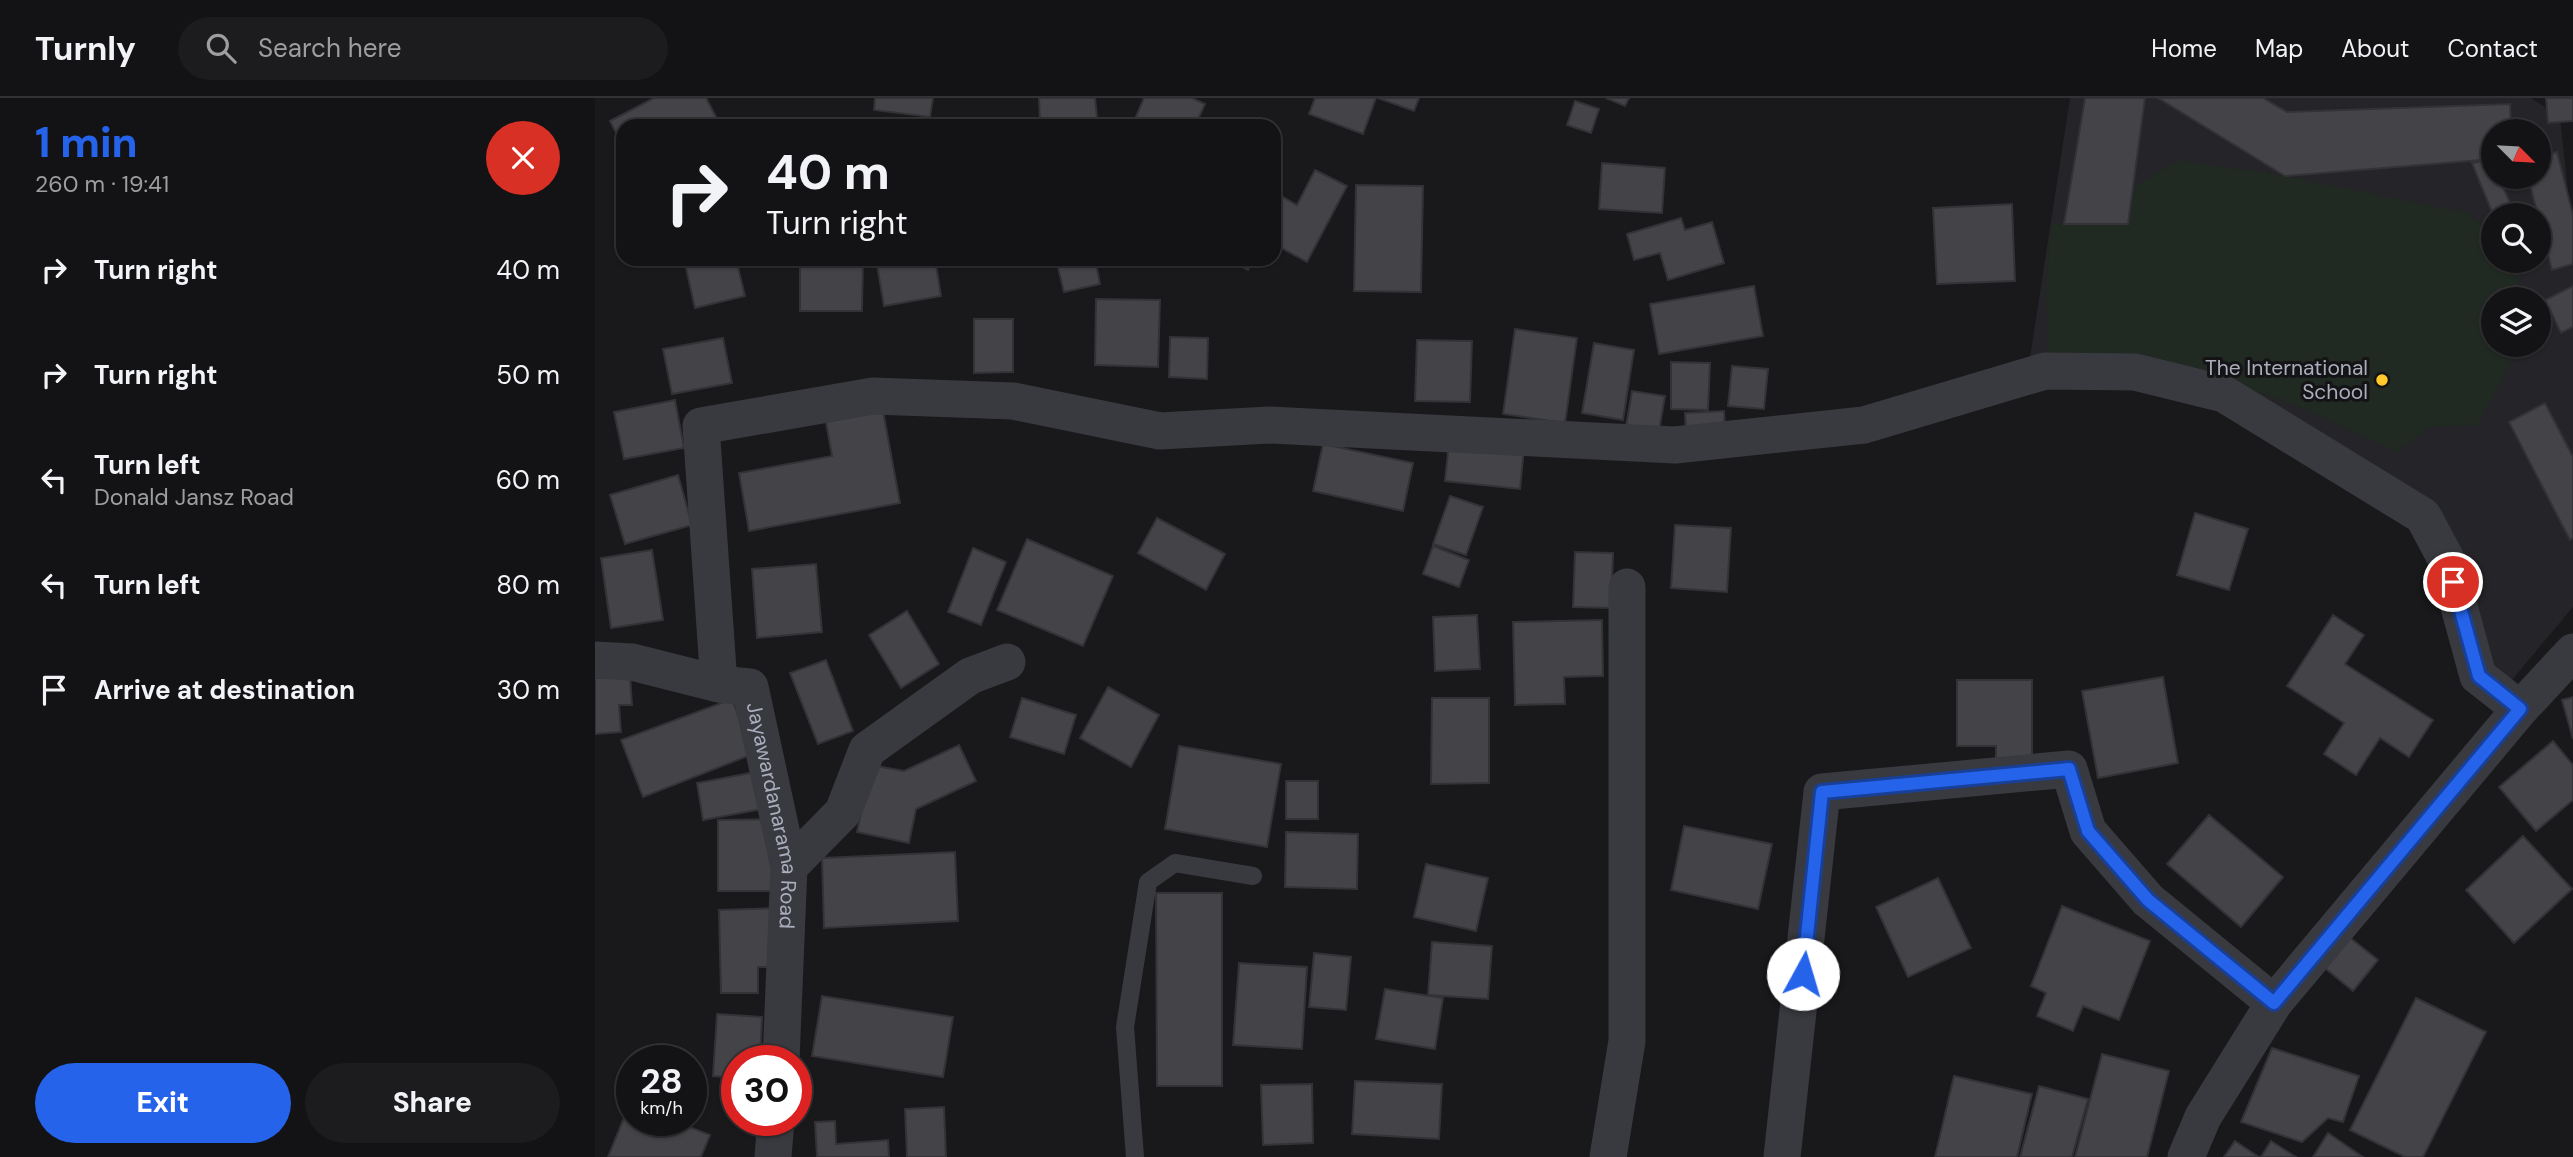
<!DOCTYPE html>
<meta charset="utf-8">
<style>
body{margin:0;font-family:"DM Sans",sans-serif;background:#1c1b1d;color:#f1f3f6;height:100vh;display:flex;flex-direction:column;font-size:26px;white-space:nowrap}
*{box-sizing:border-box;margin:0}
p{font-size:23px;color:#9d9ea0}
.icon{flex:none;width:38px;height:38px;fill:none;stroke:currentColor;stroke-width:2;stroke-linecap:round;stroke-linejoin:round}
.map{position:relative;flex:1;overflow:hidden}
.side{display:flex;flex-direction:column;background:#131214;width:595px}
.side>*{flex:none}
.top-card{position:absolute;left:21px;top:21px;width:665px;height:147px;border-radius:21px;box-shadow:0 2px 5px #0004,0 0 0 2px #323234;background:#131214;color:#f1f3f6;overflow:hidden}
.needle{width:46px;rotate:114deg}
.tools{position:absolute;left:1886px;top:21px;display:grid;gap:14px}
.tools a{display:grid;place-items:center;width:70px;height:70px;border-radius:50%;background:#131214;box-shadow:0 2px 5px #0004,0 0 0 2px #323234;font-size:35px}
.speed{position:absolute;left:21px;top:947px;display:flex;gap:14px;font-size:35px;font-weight:700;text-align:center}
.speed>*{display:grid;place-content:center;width:91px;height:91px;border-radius:50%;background:#131214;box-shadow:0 2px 5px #0004,0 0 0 2px #323234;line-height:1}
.speed small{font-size:18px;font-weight:400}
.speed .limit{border:10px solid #d22;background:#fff;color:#111}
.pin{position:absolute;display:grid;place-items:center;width:60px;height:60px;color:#fff;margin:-30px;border:4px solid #fff;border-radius:50%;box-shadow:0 2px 7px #0007}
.me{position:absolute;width:77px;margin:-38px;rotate:6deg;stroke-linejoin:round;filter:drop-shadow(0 0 5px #0008)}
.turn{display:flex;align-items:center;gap:24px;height:147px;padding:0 35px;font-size:32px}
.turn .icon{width:91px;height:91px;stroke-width:2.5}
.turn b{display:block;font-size:49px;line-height:60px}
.round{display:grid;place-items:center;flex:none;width:74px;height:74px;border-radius:37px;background:#1c1b1d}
.headline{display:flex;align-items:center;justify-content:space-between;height:119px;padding:0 35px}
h1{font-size:42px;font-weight:800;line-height:52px;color:#2563eb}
.action{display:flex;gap:14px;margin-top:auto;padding:14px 35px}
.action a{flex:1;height:80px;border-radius:42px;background:#2563eb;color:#fff;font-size:28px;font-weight:800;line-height:80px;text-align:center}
.action a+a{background:#1c1b1d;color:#f1f3f6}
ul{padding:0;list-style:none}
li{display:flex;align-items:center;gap:21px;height:105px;padding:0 35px}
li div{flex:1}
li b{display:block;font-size:26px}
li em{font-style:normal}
header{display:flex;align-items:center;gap:42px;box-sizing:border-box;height:98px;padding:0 35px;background:#131214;border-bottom:2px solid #323234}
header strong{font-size:33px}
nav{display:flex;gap:38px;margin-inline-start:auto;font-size:24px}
.search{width:490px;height:63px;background:#1c1b1d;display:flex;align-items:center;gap:18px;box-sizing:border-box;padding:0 24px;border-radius:38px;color:#9d9ea0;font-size:26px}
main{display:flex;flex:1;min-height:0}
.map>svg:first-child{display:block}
.built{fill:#252428;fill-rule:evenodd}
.green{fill:#202922}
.building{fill:#434348;stroke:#333237;stroke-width:2}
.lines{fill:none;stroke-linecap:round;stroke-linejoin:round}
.lane{stroke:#393a40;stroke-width:18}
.street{stroke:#393a40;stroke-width:37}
.route-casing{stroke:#184099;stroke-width:18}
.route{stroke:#2563eb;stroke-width:12}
.poi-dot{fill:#ffc92c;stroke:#141316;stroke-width:2.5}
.labels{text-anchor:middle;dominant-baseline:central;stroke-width:6;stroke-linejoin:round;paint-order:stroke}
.poi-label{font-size:21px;fill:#aaaebc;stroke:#141316;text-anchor:end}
.street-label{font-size:21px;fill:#aaaebc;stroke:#141316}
</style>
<header>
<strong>Turnly</strong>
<div class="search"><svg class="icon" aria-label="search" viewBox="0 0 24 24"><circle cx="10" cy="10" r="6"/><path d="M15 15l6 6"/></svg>Search here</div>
<nav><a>Home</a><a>Map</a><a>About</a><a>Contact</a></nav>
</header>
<main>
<section class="side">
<div class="headline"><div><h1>1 min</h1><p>260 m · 19:41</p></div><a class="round" style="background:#d93025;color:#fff"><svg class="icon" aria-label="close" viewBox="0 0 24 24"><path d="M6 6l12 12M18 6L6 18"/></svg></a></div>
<ul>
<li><svg class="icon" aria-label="right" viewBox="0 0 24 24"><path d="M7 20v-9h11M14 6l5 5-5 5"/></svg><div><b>Turn right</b></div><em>40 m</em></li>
<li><svg class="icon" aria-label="right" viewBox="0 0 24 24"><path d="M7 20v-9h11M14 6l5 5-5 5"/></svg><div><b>Turn right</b></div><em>50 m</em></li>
<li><svg class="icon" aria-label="left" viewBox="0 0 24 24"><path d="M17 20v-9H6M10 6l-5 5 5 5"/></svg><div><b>Turn left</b><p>Donald Jansz Road</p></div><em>60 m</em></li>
<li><svg class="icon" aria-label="left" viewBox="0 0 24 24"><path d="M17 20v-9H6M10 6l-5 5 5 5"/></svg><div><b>Turn left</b></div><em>80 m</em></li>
<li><svg class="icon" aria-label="arrive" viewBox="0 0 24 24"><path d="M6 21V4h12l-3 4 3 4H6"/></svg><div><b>Arrive at destination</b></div><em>30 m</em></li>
</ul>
<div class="action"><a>Exit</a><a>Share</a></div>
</section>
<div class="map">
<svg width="1978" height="1059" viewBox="0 0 1978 1059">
<rect width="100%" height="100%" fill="#19181b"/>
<path class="built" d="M1475,0H1936L1965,19L1978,141V509L1912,588L1890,569L1862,466L1648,295L1434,266ZM1899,33H1944V79H1899ZM1899,117H1944V163H1899ZM1899,201H1944V247H1899Z"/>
<path class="green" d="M1584,62L1690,78L1872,115L1899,137V163H1914L1927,192L1926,201H1899V247H1921L1920,257L1883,327L1835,329L1802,354L1703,308L1633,284L1453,262L1451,195L1456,125L1533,126L1540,88Z"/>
<path class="building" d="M59,0H111L126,28H28V48L15,23Z
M280,0H338L335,19L279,12Z
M444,0H500L502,20L445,23Z
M549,0H597L610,6L600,28H537Z
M720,0H781L768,36L714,16Z
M783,0H824L819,13Z
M1011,0H1034L1030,8Z
M1490,0H1550L1533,126H1469Z
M1563,0H1668L1692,14L1915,6L1916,33H1899V61L1690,78Z
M1951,0H1978V23L1953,25Z
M980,3L1004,11L996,35L972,27Z
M1962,54L1978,117V166L1957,172L1933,79H1944V59Z
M1897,61L1899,79H1904L1920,117H1899V119L1877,65Z
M1007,65L1070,70L1067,115L1004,111Z
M720,72L752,88L712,164L679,146V94L702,107Z
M761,87L828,88L826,194L759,193Z
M1417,106L1420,183L1342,186L1338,110Z
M1086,120L1090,132L1117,124L1129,165L1073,182L1065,155L1039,162L1032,136Z
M89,161H141L150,198L100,210Z
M205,161H268L267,213H205Z
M281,161H340L346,198L289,208Z
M461,161H500L505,186L469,194Z
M632,161H659L653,172Z
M1159,188L1168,238L1064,256L1055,206Z
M1978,188V229L1966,235L1950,202Z
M501,201L565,202L563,269L500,267Z
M379,221H418V274L379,275Z
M920,231L982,240L970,325L908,316Z
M575,239L613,240L612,281L574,279Z
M128,240L137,285L77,296L68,251Z
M822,242L877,243L875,304L820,303Z
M999,245L1039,252L1028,322L987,315Z
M1076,264L1115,265L1113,312L1076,311Z
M1137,268L1173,271L1169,311L1133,308Z
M1037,293L1070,298L1064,333L1031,328Z
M80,302L89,350L29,361L19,314Z
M1950,305L1978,359V440L1975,442L1914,324Z
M288,313L305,405L154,433L144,375L237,358L231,324Z
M1129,313L1130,333L1091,335L1090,315Z
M854,344L929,351L925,391L850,383Z
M728,346L818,365L808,413L718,393Z
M83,377L97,427L30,446L15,397Z
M855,398L888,409L871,457L838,446Z
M1600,415L1653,431L1634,492L1582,477Z
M562,420L630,456L611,492L543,455Z
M1080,427L1136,430L1132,494L1076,490Z
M432,441L518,478L488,548L402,512Z
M838,448L874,462L864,489L828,476Z
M378,450L411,464L386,527L353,514Z
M57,452L68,522L16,530L6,460Z
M980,454L1018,455L1016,510L978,509Z
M221,466L227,534L162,540L157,471Z
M312,513L344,566L306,590L274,537Z
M882,517L885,571L840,573L838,519Z
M1738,517L1769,537L1750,566L1838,622L1814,659L1785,640L1761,677L1729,656L1749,625L1692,588Z
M1007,522L1008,578L969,579L970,606L920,607L918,524Z
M231,562L258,633L223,646L195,575Z
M35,577L37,607H24L26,634L0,636V580Z
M1568,579L1583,665L1503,680L1487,593Z
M1362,582H1437V666L1401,665V648H1362Z
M513,589L564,617L536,669L485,640Z
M1978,599V641L1967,602Z
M427,600L481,617L469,656L415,639Z
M837,600H894V685L836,686Z
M137,601L158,656L48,699L26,642Z
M1958,643L1978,667V702L1941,733L1904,689Z
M364,647L381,683L321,711L314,745L262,734L276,667L309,673Z
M584,648L686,666L672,749L570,731Z
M166,673L173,710L108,722L102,685Z
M691,683H723V721H691Z
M1614,717L1688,779L1646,829L1572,766Z
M178,721V793H123V722Z
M1089,728L1177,746L1163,811L1076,792Z
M691,734L763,736L762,791L690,789Z
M1928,738L1977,791L1919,845L1871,792Z
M360,754L363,823L229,830L227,760Z
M831,766L893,780L881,833L819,819Z
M1343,780L1376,850L1313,879L1281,809Z
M561,795H627V988H562Z
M1467,808L1555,843L1524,922L1488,908L1478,933L1442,918L1451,895L1436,888Z
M180,810L181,869H163V895H126L124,812Z
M1749,835L1783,862L1758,893L1725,866Z
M837,844L897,848L893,901L833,897Z
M719,855L756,859L751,912L714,909Z
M644,865L712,869L707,951L638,947Z
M790,891L848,900L840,951L781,941Z
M227,898L358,919L348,979L217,958Z
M1821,900L1891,934L1828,1059H1810L1755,1032Z
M122,916L167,919L165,962H142V980L118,978Z
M1677,950L1764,978L1748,1024L1733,1020L1707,1044L1646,1024Z
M65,953L85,962H60Z
M1507,956L1574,973L1552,1059H1480Z
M1359,978L1437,996L1422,1059H1340Z
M760,983L847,986L844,1041L757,1036Z
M717,986L718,1045L668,1047L666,987Z
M1444,988L1493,1001L1477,1059H1425Z
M35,1005L37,1022H77L115,1037L106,1059H13Z
M349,1009L351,1059H312L310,1011Z
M240,1023L241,1046L293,1042L294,1059H222L220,1024Z
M1733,1035L1768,1059H1718Z
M1640,1043L1664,1059H1629Z
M1676,1043L1701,1059H1666Z"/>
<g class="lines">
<path class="lane" d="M540,1059L530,929L553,784L580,765L658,778"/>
<g class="street">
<path id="s1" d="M0,562L37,564L124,586L155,589L194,769L186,962"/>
<path d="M124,586L106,328L278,298L418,303L565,333L674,327L1080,347L1269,327L1450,273L1540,274L1629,296L1828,418L1851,461L1883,578L1925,611"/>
<path d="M194,769L248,714L272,652L375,578L412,564"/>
<path d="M178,1059L181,1022"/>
<path d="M1013,1059L1032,943V489"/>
<path d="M1187,1059L1227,694L1474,671L1493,733L1553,802L1679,905"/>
<path d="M1591,1059L1608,1019L1679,905L1925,611L1978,554"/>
</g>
</g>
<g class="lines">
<g class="route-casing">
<path id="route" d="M1208,876L1227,694L1474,671L1493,733L1553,802L1679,905L1925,611L1884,578L1858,484"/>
</g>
<use href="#route" class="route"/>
</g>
<circle class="poi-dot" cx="1787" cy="282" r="7"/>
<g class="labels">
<g class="poi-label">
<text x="1773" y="270">The International<tspan x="1773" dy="24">School</tspan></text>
</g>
<g class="street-label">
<text stroke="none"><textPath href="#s1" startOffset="289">Jayawardanarama Road</textPath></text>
</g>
</g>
</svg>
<div class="tools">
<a><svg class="needle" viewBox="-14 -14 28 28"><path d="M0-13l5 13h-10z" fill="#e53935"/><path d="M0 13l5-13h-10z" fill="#9d9ea0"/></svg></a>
<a><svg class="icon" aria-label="search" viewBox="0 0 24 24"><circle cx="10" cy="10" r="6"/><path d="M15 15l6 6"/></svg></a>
<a><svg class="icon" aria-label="layers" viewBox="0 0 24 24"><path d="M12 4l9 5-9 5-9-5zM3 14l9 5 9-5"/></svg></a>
</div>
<div class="speed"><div>28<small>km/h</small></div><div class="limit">30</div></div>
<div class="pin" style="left:1858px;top:484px;background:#d93025"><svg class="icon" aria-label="arrive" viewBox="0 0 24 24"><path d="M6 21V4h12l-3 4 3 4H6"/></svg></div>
<svg class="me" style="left:1208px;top:876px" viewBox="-20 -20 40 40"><circle r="19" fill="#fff"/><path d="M0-13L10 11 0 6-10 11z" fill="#2563eb"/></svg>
<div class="top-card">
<div class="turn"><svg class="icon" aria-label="right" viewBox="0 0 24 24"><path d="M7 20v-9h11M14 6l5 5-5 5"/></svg><div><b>40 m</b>Turn right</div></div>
</div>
</div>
</main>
